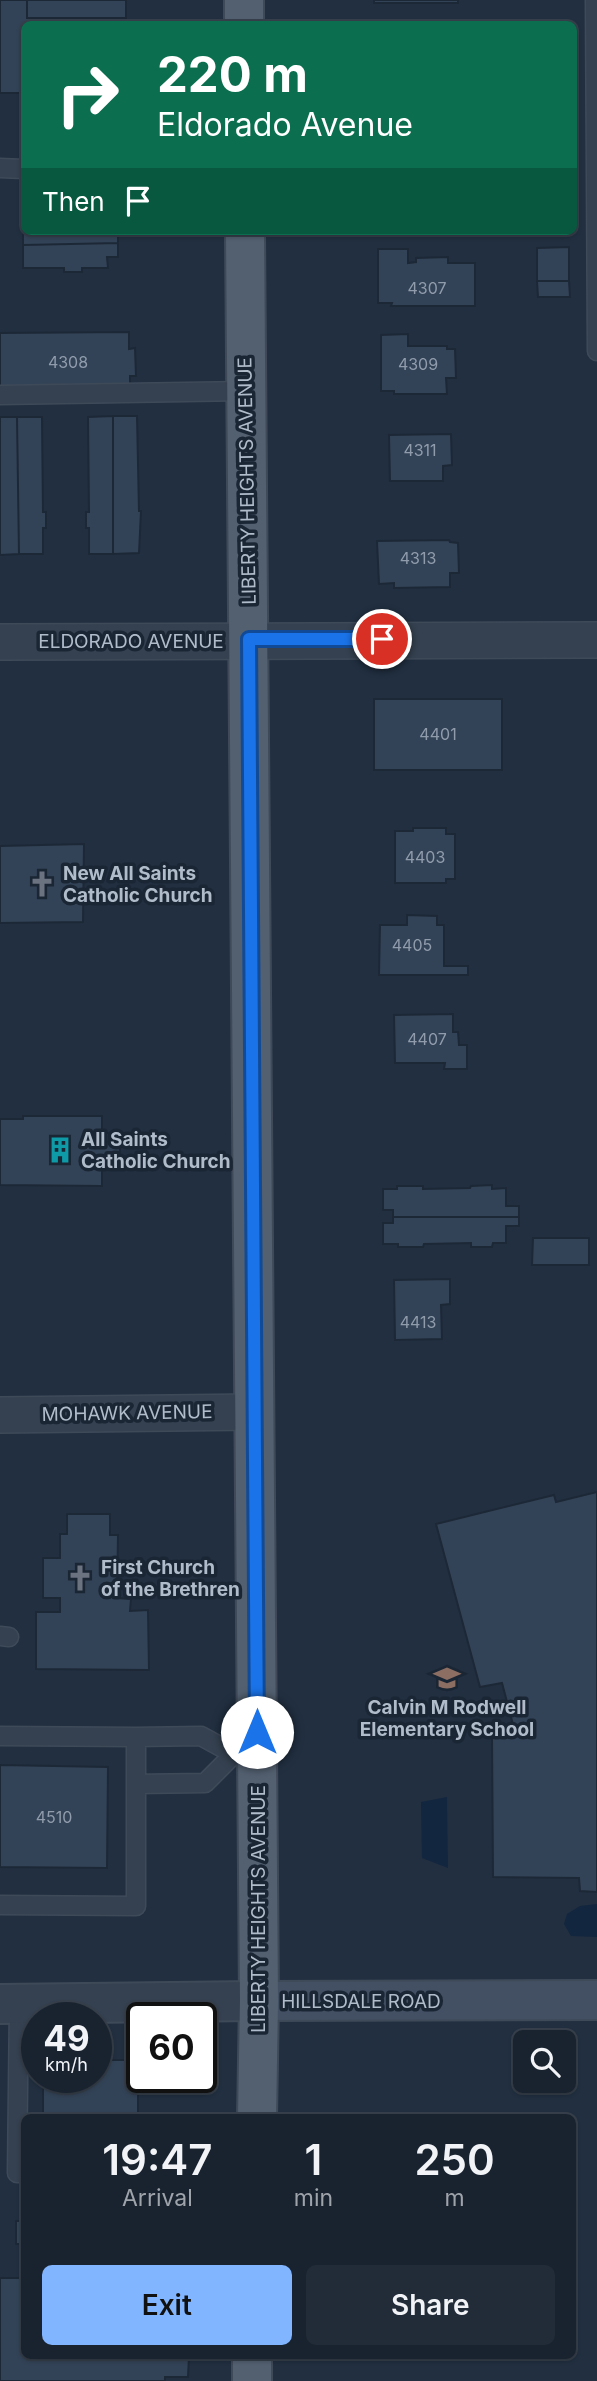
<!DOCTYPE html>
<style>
body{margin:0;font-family:Inter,sans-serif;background:#222b38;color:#f1f3f6;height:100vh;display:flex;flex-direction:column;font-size:26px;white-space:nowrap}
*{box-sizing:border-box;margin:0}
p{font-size:23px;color:#9fa4ab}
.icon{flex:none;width:38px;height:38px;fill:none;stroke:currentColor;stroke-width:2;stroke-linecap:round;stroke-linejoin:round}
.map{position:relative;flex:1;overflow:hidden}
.side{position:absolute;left:21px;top:2114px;width:555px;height:245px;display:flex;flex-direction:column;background:#192330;border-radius:10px;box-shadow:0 2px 5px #0004,0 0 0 2px #37404c}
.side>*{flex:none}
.hud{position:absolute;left:21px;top:21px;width:556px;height:214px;border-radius:10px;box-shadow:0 2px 5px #0004,0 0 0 2px #37404c;background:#0b6e4f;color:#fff;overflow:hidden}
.buttons{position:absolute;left:513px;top:2030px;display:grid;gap:14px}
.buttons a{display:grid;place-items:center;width:63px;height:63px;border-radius:10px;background:#192330;box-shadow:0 2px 5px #0004,0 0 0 2px #37404c;font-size:35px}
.speed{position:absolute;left:21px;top:2002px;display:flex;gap:14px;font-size:35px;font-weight:700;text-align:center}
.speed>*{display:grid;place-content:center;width:91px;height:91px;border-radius:50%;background:#192330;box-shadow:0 2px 5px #0004,0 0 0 2px #37404c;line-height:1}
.speed small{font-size:18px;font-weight:400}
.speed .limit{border:4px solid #111;border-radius:10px;background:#fff;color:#111}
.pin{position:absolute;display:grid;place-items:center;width:60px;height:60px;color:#fff;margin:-30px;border:4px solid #fff;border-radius:50%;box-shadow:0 2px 7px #0007}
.me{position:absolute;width:77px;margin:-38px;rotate:0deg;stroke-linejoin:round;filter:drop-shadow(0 0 5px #0008)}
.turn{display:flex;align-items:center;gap:24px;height:147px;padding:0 21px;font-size:32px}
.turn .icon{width:91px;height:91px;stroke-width:2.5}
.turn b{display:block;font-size:49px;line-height:60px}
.then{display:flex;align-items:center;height:66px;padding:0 21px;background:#0003;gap:14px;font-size:26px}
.eta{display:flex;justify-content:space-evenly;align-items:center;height:119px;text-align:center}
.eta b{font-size:42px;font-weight:600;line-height:49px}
.action{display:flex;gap:14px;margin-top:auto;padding:14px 21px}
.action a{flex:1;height:80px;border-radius:10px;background:#82b5ff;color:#111;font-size:28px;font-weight:600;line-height:80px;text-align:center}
.action a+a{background:#222b38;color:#f1f3f6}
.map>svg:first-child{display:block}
.water{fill:#13263f}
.building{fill:#334357;stroke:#1d2837;stroke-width:2}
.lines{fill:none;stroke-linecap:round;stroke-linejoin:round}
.service-casing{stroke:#3f4a59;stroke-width:21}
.minor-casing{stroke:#3f4a59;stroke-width:38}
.tertiary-casing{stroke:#3f4a59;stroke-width:42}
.secondary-casing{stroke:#3f4a59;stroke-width:42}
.primary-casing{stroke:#3f4a59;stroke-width:42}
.service{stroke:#354150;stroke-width:18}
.minor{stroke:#354150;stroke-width:35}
.tertiary{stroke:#354150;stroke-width:38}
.secondary{stroke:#435063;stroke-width:38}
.primary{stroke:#536070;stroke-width:38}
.route-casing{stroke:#114b97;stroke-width:18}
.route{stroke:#1a73e8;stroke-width:12}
.labels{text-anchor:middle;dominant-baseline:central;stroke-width:7;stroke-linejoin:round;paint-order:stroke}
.number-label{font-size:16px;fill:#909cac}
.street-label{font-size:19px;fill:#b1bccb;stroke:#1b2635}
.poi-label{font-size:19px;font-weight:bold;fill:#b1bccb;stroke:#1b2635;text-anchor:start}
</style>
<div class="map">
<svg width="597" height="2381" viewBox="0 0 597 2381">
<rect width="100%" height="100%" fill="#212f40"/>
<path class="water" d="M447,1797L448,1868L422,1858L421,1802Z
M597,1904V1937L571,1936L564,1924L567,1914L580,1906Z"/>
<path class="building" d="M0,0H27V18H37V24H24V93H0Z
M27,0H126V18H27Z
M374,0H458V3H374Z
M23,220H24V231H118V243L23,245Z
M118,243V257H107L108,268H82V272H64V268H23V245Z
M569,247V281H537V248Z
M378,249H408V263L416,262V258L448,257V263H475V306H391L392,303H378Z
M537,281H569L570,297H538Z
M129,332V349L135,348L136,376H130V388L0,390V333Z
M408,334V346H447V349H455L456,378H446L447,394H394V391H381V335Z
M113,416H137L139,511H141L139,553L113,554Z
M113,416V554H89V528H86V512H89L88,417Z
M0,417H17L19,554L0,555Z
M17,417H42L43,512H46V528H43V554H19Z
M451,434L452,465L443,466V481H390L389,435Z
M449,540L450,542L458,543L459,573H450V587L394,588V583L379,584L377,541Z
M374,699H502V770H374Z
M413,828H446V834H455V879H446V883H395V831H413Z
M84,844L83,922L0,923V846Z
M407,915L437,916V925H444V966H468V975H379L380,925H407Z
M453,1014V1032H458L459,1045H467V1069H444L445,1063H395L394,1015Z
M23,1116H102V1133H109L114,1136L120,1149L119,1157L114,1165L102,1169V1186L0,1185V1119H23Z
M492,1185V1189L506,1188V1206H519V1217H393V1210H383V1189H397V1186H423V1189L470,1188L471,1186Z
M393,1217H519V1226H506V1243H493L492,1247H471V1243L424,1244L423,1247H398V1244H383V1223H393Z
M533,1238H589V1265H532Z
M450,1279V1304L441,1305L442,1339L395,1340L394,1280Z
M597,1492V1892L580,1891L579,1878L493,1877L492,1736H516L502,1683L480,1687L436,1524L554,1495L556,1502Z
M67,1514H110V1535H118L117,1598L131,1599L130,1611L148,1610L149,1670L36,1669V1612H60V1598H43V1558H60V1534H67Z
M0,1765L108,1767L107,1868L0,1867Z
M96,2060H138V2118H43V2079L51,2080V2077H96Z
M16,2221H24V2244H16Z
M0,2278H24V2356H189L188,2377H165V2381H0Z"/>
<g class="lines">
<g class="service-casing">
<path id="service" d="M595,0L597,351
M0,168L24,169
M0,395L247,391
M0,1636L9,1637
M0,1736L136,1737V1906L0,1905
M136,1737L201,1736L234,1754H257
M136,1784L205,1783L234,1754
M19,2003L17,2173H24"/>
</g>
<g class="minor-casing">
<path id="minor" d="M0,642L597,640
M0,1415L255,1412"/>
</g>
<g class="tertiary-casing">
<path id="tertiary" d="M0,2004L259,2001"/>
</g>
<g class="secondary-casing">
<path id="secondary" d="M259,2001L597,2000"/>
</g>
<g class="primary-casing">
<path id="primary" d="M244,0V24
M245,231L259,2001L257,2118
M252,2381V2356"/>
</g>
<use href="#service" class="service"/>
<use href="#minor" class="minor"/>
<use href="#tertiary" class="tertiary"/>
<use href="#secondary" class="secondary"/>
<use href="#primary" class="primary"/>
</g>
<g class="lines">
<g class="route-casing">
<path id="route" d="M257,1732L249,639H382"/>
</g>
<use href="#route" class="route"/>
</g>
<defs>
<g id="church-bare" transform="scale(2.1)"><path d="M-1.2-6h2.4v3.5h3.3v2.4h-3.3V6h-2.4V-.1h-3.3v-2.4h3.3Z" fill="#6b7280" stroke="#1b2635" stroke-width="2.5" paint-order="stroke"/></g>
<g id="building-bare" transform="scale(2.1)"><path d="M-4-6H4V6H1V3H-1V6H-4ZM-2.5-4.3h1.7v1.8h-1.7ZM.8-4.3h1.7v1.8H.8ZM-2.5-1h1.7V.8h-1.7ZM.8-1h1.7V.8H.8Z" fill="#0f9aa8" stroke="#1b2635" stroke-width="2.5" paint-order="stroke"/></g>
<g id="school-bare" transform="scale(2.1)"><path d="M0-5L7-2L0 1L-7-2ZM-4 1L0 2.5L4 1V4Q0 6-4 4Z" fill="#8d6e63" stroke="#1b2635" stroke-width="2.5" paint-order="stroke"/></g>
</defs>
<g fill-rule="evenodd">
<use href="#church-bare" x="42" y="884"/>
<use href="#building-bare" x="60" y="1150"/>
<use href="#church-bare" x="80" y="1578"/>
<use href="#school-bare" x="447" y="1678"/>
</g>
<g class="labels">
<g class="number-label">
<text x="427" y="288">4307</text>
<text x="68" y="362">4308</text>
<text x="418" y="364">4309</text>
<text x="420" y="450">4311</text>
<text x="418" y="558">4313</text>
<text x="438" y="734">4401</text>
<text x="425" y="857">4403</text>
<text x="412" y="945">4405</text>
<text x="427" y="1039">4407</text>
<text x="418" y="1322">4413</text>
<text x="54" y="1817">4510</text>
</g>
<g class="street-label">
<text transform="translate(247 481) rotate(-91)">LIBERTY HEIGHTS AVENUE</text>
<text x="131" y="641">ELDORADO AVENUE</text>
<text transform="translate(127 1413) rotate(-1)">MOHAWK AVENUE</text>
<text transform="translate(258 1909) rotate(-90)">LIBERTY HEIGHTS AVENUE</text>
<text x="361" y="2001">HILLSDALE ROAD</text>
</g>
<g class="poi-label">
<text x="63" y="873">New All Saints<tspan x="63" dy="22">Catholic Church</tspan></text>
<text x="81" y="1139">All Saints<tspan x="81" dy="22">Catholic Church</tspan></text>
<text x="101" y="1567">First Church<tspan x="101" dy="22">of the Brethren</tspan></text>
<text x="447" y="1707" text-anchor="middle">Calvin M Rodwell<tspan x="447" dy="22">Elementary School</tspan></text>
</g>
</g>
</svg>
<div class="buttons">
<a><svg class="icon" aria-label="search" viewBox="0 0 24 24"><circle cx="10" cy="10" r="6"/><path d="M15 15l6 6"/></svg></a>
</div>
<div class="speed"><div>49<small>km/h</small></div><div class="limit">60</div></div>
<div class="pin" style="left:382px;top:639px;background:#d93025"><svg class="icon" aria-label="arrive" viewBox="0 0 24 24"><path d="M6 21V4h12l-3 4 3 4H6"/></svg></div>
<svg class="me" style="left:257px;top:1732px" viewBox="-20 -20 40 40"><circle r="19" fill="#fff"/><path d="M0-13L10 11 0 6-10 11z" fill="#1a73e8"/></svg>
<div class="hud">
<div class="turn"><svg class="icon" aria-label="right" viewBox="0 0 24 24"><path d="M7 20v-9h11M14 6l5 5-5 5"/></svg><div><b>220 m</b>Eldorado Avenue</div></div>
<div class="then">Then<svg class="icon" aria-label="arrive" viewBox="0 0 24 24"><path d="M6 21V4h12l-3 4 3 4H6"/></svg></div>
</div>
<section class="side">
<div class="eta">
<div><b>19:47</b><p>Arrival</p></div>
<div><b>1</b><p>min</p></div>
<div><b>250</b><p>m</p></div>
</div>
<div class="action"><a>Exit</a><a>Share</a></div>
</section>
</div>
